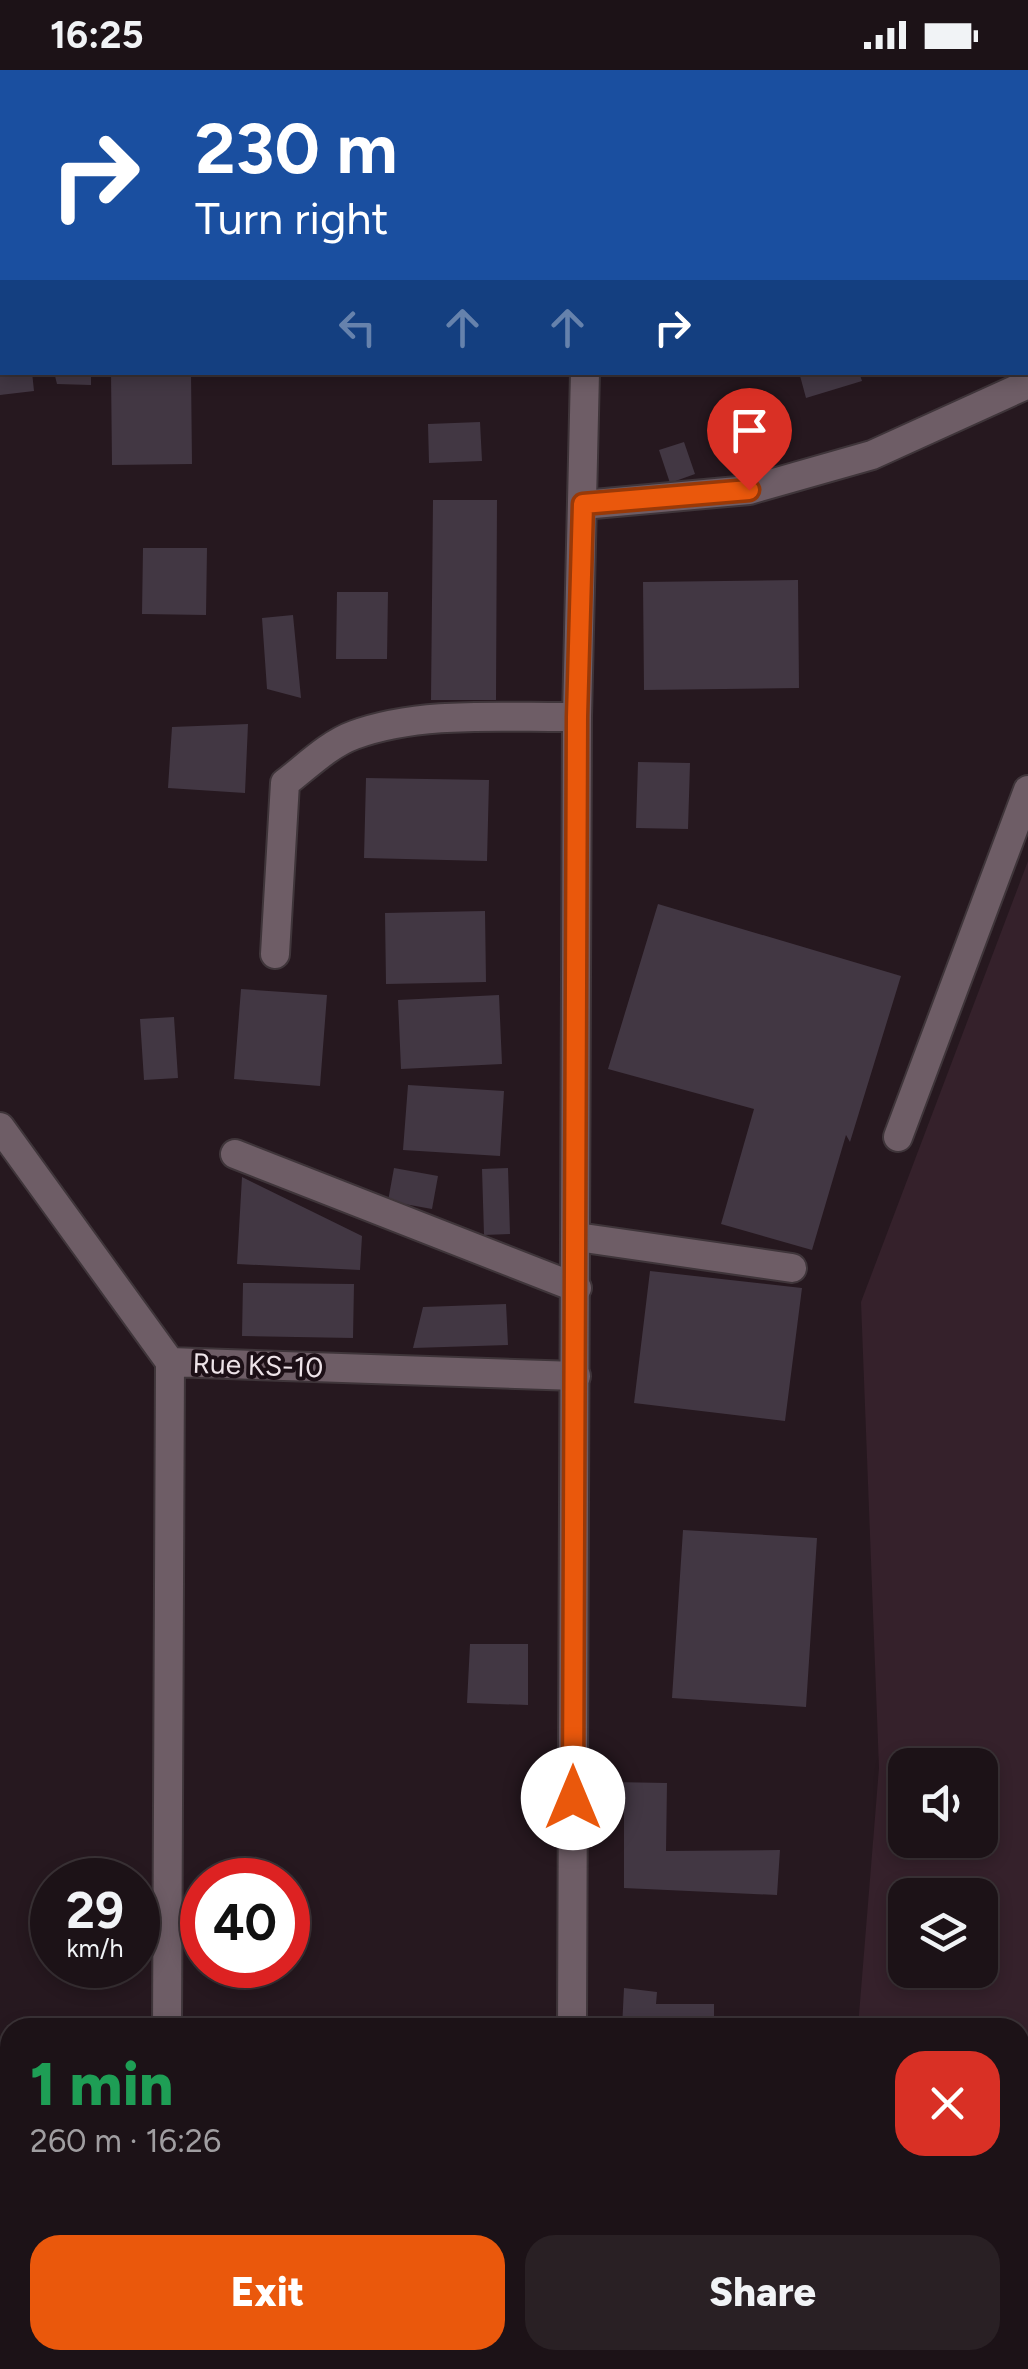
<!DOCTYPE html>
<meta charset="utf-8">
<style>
body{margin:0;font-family:Figtree,sans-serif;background:#292024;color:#f1f3f6;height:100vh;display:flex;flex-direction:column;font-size:38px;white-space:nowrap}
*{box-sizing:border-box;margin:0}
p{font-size:32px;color:#a09ea1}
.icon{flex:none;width:55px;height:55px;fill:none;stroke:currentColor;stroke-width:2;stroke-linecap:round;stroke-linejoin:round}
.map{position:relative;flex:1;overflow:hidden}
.sheet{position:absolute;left:0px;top:1948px;width:1030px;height:352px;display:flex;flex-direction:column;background:#1c1217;border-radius:30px 30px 0 0;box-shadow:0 5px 15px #0003,0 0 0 2px #3a3236}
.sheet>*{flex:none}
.guide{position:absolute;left:0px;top:0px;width:1030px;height:305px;box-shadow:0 5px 15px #0003,0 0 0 2px #3a3236;background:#1a4fa0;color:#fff;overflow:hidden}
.fabs{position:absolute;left:888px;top:1678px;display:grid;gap:20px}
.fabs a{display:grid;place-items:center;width:110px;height:110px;border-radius:20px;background:#1c1217;box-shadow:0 5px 15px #0003,0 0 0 2px #3a3236;font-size:50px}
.speed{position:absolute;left:30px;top:1788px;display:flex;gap:20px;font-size:50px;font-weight:700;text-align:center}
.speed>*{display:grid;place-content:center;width:130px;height:130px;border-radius:50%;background:#1c1217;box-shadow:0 5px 15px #0003,0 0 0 2px #3a3236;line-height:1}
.speed small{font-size:25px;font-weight:400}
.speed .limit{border:15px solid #d22;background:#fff;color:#111}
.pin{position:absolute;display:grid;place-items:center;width:85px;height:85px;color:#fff;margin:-102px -42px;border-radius:50% 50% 50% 0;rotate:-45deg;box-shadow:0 0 10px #0007}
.pin .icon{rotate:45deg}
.me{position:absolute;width:110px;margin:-55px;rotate:0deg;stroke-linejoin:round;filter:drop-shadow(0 0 8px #0008)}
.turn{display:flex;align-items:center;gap:35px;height:210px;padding:0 30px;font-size:45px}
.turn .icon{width:130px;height:130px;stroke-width:2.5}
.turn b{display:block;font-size:70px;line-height:85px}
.lanes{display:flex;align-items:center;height:95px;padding:0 30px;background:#0003;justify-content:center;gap:50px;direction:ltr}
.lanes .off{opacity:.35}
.round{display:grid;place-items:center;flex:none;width:105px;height:105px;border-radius:30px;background:#292024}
.overview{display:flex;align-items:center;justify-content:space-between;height:170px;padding:0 30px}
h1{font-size:60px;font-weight:800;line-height:75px;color:#1e9e55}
.primary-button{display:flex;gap:20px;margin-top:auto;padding:20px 30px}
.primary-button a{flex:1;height:115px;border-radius:30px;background:#ea580c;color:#fff;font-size:40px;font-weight:800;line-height:115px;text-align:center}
.primary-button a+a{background:#292024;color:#f1f3f6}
.status{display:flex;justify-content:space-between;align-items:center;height:70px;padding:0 50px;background:#1c1217;direction:ltr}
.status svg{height:28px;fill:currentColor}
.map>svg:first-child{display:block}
.built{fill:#35212b;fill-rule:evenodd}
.building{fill:#423743}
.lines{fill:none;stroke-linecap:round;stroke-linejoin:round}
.minor-casing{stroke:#3f353a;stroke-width:32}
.tertiary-casing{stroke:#3f353a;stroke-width:32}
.minor{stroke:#6e5d66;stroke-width:28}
.tertiary{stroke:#6e5d66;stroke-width:28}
.route-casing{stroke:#983908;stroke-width:25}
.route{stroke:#ea580c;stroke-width:18}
.labels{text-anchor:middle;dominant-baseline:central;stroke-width:8;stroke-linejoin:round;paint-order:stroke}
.street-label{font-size:28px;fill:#ede3e8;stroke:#1c0f16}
</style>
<div class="status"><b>16:25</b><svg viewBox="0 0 49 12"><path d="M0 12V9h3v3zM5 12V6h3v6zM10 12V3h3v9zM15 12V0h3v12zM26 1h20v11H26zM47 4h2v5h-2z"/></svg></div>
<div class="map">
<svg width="1028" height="2299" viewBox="0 0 1028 2299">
<rect width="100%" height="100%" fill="#26181f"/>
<path class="built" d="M1028,791V2299H829L830,2290H1020V1958L858,1957L879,1698L861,1232ZM905,1695H980V1770H905ZM905,1825H980V1900H905Z"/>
<path class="building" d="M0,302H32L34,321L0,325Z
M54,302H91V315L57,314Z
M111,302H191L192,394L112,395Z
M799,302H859L862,311L806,328Z
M480,352L482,391L429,393L428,354Z
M684,372L695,404L670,413L659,380Z
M433,430H497L496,630H431Z
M143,478H207L206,545L142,544Z
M798,510L799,618L644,620L643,512Z
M337,522H388L387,589H336Z
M293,545L301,628L267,619L262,548Z
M248,654L245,723L168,718L172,657Z
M638,692L690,693L688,759L636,758Z
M366,708L489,710L487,791L364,788Z
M658,834L901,906L850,1072L846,1065L812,1180L721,1154L754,1039L608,999Z
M485,841L486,912L386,914L385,843Z
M241,919L327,925L320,1016L234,1009Z
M499,925L502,994L401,999L398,930Z
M174,947L178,1008L144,1010L140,949Z
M408,1015L504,1021L500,1086L403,1080Z
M394,1098L438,1106L432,1139L388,1131Z
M508,1098L510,1164L484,1165L482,1099Z
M242,1107L362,1166L360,1200L237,1194Z
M650,1201L802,1218L785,1351L634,1333Z
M243,1213L354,1214L353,1268L242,1266Z
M506,1234L508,1275L413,1278L423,1237Z
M683,1460L817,1468L806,1637L672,1628Z
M470,1574H528V1635L467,1633Z
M612,1712L667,1713L666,1781L780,1780L777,1825L624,1818V1733L613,1734Z
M624,1918L657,1922L656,1934H714V1958H622Z
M0,2096H10V2144H0Z
M0,2216H10V2290H104L105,2299H0Z
M627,2291H706V2299H627Z"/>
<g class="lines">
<g class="minor-casing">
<path id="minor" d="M222,0V2
M350,2L357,0
M0,135L2,134
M583,435L749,420L872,385L1028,314
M275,884L285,713C306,697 329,674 354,665C422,640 507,648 577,647
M0,1057L170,1292L576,1306
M898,1067L1028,720
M235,1084L577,1218
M577,1167L792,1198
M167,1958L170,1292
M165,2299V2290"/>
</g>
<g class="tertiary-casing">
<path id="tertiary" d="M590,2V0
M572,1958L577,647L585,302
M569,2299L570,2290"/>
</g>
<use href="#minor" class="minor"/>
<use href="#tertiary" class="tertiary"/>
</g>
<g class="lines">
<g class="route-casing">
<path id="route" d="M573,1728L577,647L583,434L749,420"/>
</g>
<use href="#route" class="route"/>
</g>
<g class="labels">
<g class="street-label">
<text transform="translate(258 1295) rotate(2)">Rue KS-10</text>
</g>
</g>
</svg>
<div class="fabs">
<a><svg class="icon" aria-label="sound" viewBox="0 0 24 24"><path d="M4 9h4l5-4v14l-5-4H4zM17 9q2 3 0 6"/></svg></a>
<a><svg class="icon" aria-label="layers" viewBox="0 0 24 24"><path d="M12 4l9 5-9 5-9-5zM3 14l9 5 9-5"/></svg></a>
</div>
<div class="speed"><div>29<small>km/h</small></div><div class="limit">40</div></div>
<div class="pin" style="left:749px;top:420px;background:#d93025"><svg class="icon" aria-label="arrive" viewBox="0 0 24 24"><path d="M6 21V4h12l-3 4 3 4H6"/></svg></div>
<svg class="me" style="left:573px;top:1728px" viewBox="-20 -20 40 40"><circle r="19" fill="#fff"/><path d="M0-13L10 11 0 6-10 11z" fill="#ea580c"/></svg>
<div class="guide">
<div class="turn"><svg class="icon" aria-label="right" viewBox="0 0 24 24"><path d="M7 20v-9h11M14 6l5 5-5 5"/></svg><div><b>230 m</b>Turn right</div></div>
<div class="lanes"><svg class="icon off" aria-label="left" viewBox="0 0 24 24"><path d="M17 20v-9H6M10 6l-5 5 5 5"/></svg><svg class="icon off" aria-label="ahead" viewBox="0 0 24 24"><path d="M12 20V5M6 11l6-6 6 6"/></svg><svg class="icon off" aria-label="ahead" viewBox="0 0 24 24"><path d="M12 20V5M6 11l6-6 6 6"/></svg><svg class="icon" aria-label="right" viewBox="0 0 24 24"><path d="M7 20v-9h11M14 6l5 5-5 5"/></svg></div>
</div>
<section class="sheet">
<div class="overview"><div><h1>1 min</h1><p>260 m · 16:26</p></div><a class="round" style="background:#d93025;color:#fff"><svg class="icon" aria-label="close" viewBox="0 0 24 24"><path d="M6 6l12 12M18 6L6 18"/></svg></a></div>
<div class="primary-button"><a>Exit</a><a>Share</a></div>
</section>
</div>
